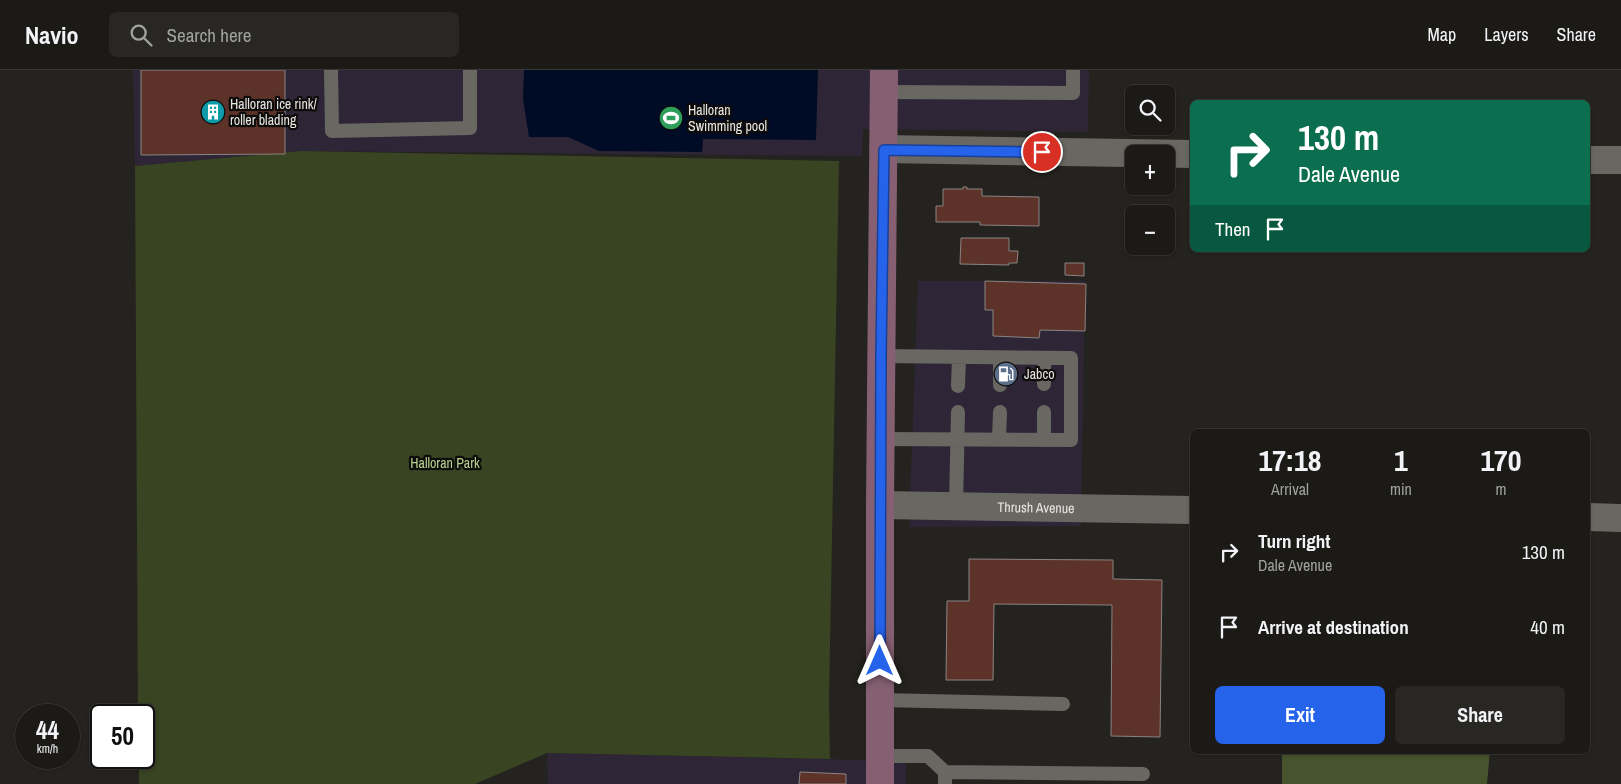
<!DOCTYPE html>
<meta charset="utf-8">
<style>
body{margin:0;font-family:"Archivo Narrow",sans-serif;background:#282724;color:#f1f3f6;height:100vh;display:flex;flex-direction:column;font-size:19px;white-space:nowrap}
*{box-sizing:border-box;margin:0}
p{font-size:16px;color:#a0a1a1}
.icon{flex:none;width:28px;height:28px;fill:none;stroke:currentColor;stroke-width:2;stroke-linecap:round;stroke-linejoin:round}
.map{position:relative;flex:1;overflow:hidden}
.details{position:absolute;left:1190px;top:359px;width:400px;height:325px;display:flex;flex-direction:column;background:#1b1a17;border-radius:8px;box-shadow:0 1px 4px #0004,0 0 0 1px #393836}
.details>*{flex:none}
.hud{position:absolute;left:1190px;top:30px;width:400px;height:152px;border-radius:8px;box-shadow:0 1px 4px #0004,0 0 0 1px #393836;background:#0b6e4f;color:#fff;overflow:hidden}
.tools{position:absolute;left:1125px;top:15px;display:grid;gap:10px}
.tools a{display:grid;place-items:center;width:50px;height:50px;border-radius:8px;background:#1b1a17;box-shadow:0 1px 4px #0004,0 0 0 1px #393836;font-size:25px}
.speed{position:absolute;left:15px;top:634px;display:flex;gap:10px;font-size:25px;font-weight:700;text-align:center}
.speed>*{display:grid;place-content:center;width:65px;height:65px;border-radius:50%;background:#1b1a17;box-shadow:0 1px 4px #0004,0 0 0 1px #393836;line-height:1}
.speed small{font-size:12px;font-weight:400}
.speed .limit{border:2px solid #111;border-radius:8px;background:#fff;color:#111}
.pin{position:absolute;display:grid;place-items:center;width:42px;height:42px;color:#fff;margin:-21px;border:2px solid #fff;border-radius:50%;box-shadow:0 1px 5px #0007}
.me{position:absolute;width:55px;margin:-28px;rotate:0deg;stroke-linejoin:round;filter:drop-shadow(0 0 4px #0008)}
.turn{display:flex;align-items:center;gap:18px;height:105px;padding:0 25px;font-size:22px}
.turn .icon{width:65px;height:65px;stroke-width:2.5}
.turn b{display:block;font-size:35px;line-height:42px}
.then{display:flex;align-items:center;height:48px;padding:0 25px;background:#0003;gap:10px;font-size:19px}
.eta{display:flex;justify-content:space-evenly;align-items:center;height:85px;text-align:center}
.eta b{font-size:30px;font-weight:700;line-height:35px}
.cta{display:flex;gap:10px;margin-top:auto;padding:10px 25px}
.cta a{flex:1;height:58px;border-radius:8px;background:#2563eb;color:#fff;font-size:20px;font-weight:700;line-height:58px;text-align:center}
.cta a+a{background:#282724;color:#f1f3f6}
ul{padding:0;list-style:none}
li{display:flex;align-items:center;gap:15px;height:75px;padding:0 25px}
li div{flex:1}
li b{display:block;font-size:19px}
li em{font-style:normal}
header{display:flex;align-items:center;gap:30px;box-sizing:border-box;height:70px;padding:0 25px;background:#1b1a17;border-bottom:1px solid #393836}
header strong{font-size:24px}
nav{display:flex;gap:28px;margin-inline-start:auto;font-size:18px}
.search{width:350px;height:45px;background:#282724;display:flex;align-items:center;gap:12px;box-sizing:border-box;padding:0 18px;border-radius:8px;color:#a0a1a1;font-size:19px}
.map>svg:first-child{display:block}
.commercial{fill:#2e2636}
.green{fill:#394422}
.forest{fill:#46532c}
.water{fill:#000b26}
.building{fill:#5d3329;stroke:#8a8483}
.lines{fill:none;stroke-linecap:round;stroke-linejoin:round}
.service{stroke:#696762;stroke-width:14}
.minor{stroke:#696762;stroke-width:28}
.secondary{stroke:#866072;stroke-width:28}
.route-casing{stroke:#184099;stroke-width:12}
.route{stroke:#2563eb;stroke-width:9}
.labels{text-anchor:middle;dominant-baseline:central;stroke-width:4.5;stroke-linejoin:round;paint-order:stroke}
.poi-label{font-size:14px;fill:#e6e5e2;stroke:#0d0c0b;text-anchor:start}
.park-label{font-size:14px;fill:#b9d18e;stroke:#0d0c0b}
.street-label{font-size:14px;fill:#e6e5e2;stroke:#0d0c0b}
</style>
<header>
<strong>Navio</strong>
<div class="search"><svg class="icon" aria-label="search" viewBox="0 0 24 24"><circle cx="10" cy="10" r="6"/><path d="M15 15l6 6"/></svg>Search here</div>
<nav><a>Map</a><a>Layers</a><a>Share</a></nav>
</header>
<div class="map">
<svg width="1621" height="714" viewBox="0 0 1621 714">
<rect width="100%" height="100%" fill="#24231f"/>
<path class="commercial" d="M133,0H1089L1088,62L863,59L862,86L301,81L135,96Z
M918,211H1085L1081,456L909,457Z
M547,683L906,691V714H548Z"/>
<path class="green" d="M301,81L839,91L829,629L830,689L547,683L475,714H139V688H144V645H138L135,96Z"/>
<path class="forest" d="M1282,681H1490L1487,714H1282Z"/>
<path class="water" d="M524,0H818L816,70L703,69L702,82L599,81L568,67H529L523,29Z"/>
<path class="building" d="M141,0H285V84L141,85Z
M963,117H967V119H982V126L1039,127V156L980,155V152H936V136H943V119H963Z
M961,168H1009V181H1018L1017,193H1009V195L960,194Z
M1065,193H1084V206L1065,205Z
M985,211L1086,214L1085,261L1040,260L1039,268L993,266V240H985Z
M969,489L1113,490V509L1162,510L1160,667L1111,666L1112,535L994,534L993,610H946L947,531H969Z
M800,702L846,704V714H799Z"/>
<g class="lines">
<path class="service" d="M331,0L332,61L470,58V0
M884,22L1073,23V0
M1000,288V315
M1044,288V314
M958,316L959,288
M880,369L1071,370V288L881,286
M999,369L1000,342
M1044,370V342
M956,436L958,342
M880,630L1063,634
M880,686H928L945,702V714
M945,702L1143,704"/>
<g class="minor">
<path d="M884,79L1192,84"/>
<path d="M1588,90H1621"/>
<path id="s1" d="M880,435L1192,440"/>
<path d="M1588,447L1621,448"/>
</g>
<path class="secondary" d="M880,714V435L884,0"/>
</g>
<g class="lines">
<g class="route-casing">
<path id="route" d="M880,591L881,286L884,80L1042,82"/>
</g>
<use href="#route" class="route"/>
</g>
<defs>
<g id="building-disc" transform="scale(1.25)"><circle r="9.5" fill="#0f9aa8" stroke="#0d0c0b"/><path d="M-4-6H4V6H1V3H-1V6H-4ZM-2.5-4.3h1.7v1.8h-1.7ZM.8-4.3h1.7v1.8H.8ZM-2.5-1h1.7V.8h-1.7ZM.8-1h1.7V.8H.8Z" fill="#fff"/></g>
<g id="stadium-disc" transform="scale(1.25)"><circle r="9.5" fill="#2e9e5b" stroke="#0d0c0b"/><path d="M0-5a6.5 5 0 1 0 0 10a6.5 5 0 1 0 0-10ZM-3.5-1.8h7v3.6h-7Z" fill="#fff"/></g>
<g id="fuel-disc" transform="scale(1.25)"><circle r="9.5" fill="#5c6f8a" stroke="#0d0c0b"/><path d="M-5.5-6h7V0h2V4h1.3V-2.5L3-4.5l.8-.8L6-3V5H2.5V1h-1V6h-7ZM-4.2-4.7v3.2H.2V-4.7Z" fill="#fff"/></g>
</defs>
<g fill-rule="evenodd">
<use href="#building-disc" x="213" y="42"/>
<use href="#stadium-disc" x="671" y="48"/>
<use href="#fuel-disc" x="1006" y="304"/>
</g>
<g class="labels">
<g class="poi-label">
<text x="230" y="34">Halloran ice rink/<tspan x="230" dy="16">roller blading</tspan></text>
<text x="688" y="40">Halloran<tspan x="688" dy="16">Swimming pool</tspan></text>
<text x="1024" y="304">Jabco</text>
</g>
<g class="park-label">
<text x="445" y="393">Halloran Park</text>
</g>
<g class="street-label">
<text stroke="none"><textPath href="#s1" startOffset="156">Thrush Avenue</textPath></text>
</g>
</g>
</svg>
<div class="tools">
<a><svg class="icon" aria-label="search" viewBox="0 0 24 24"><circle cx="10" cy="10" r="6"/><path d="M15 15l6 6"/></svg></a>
<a>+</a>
<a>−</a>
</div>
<div class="speed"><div>44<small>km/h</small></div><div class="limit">50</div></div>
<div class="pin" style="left:1042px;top:82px;background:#d93025"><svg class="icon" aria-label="arrive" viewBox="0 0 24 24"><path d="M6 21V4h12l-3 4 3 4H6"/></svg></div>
<svg class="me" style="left:880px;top:591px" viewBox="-20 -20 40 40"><path d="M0-17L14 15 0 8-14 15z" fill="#2563eb" stroke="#fff" stroke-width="4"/></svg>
<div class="hud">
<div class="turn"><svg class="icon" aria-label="right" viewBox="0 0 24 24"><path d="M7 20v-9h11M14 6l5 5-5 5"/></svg><div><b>130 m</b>Dale Avenue</div></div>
<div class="then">Then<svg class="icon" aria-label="arrive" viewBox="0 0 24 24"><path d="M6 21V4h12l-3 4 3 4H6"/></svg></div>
</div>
<section class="details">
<div class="eta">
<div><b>17:18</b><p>Arrival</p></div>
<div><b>1</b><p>min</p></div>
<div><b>170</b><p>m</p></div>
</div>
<ul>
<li><svg class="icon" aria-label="right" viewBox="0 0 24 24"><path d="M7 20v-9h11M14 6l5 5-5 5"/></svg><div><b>Turn right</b><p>Dale Avenue</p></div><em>130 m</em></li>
<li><svg class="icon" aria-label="arrive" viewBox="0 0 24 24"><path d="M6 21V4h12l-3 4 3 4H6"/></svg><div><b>Arrive at destination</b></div><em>40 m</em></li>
</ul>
<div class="cta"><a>Exit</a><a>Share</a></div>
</section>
</div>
